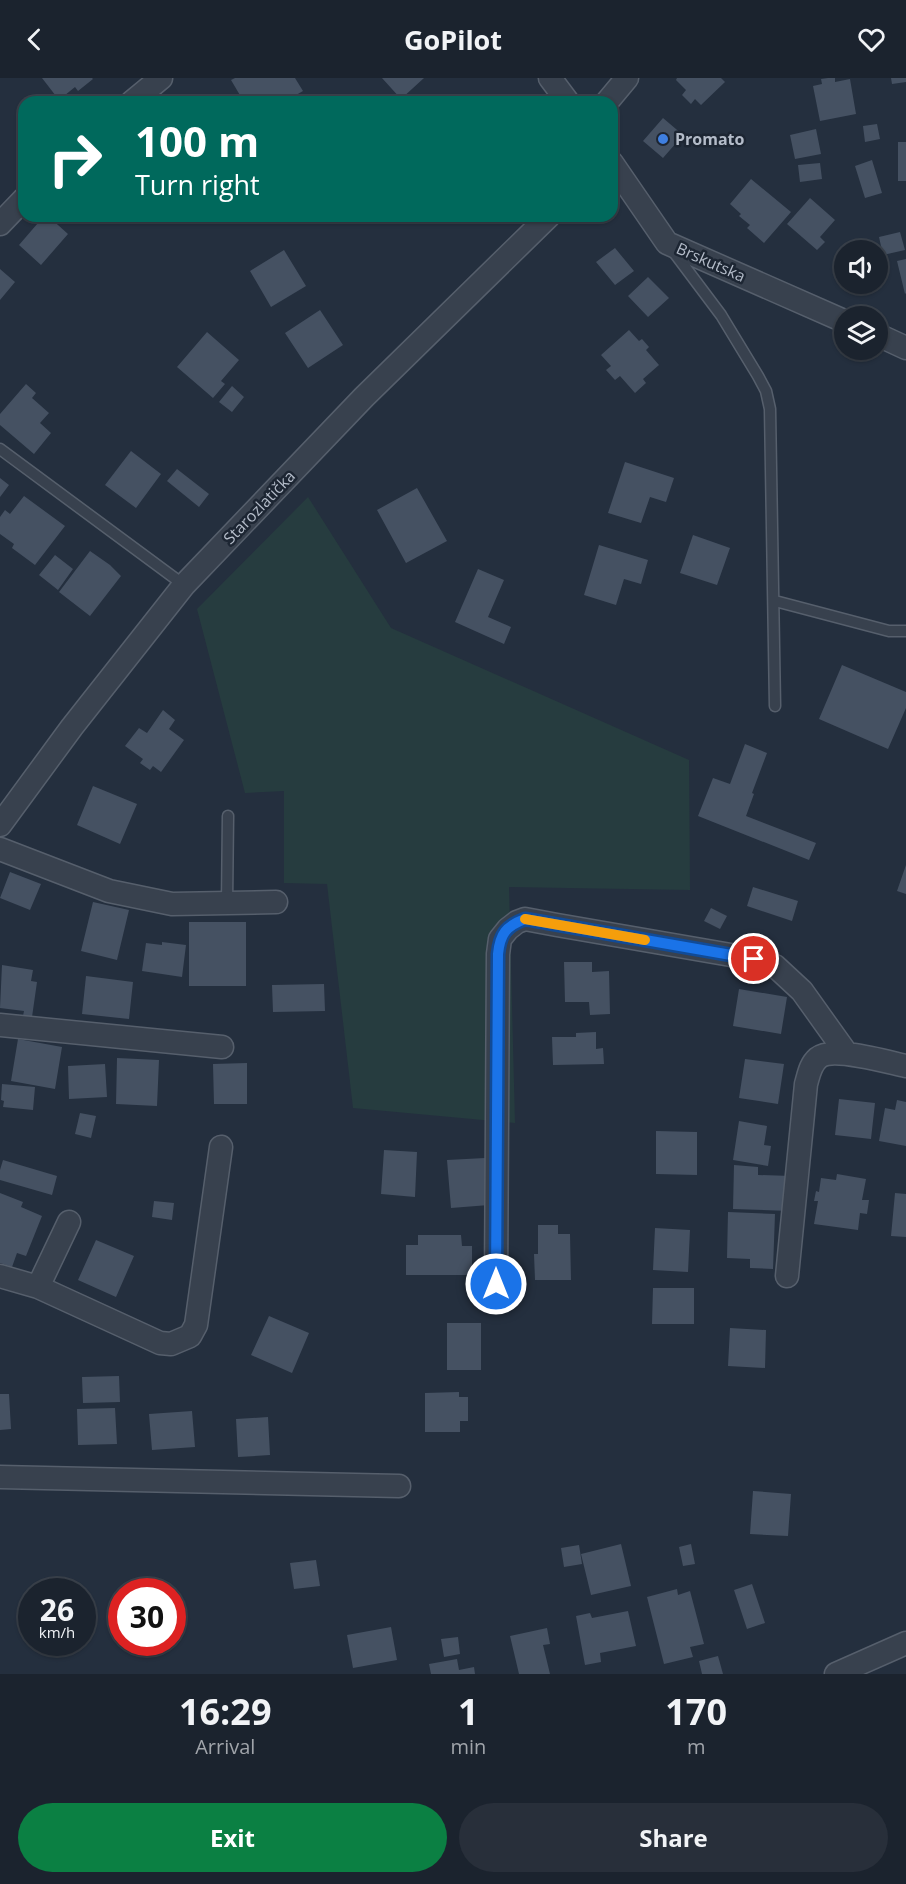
<!DOCTYPE html>
<meta charset="utf-8">
<style>
body{margin:0;font-family:"Open Sans",sans-serif;background:#282f3a;color:#f1f3f6;height:100vh;display:flex;flex-direction:column;font-size:22px;white-space:nowrap}
*{box-sizing:border-box;margin:0}
p{font-size:20px;color:#a0a4aa}
.icon{flex:none;width:33px;height:33px;fill:none;stroke:currentColor;stroke-width:2;stroke-linecap:round;stroke-linejoin:round}
.map{position:relative;height:1596px;overflow:hidden}
.sheet{display:flex;flex-direction:column;background:#1b232e;flex:1}
.sheet>*{flex:none}
.guide{position:absolute;left:18px;top:18px;width:600px;height:126px;border-radius:18px;box-shadow:0 2px 4px #0004,0 0 0 2px #39404a;background:#00695c;color:#fff;overflow:hidden}
.fabs{position:absolute;left:834px;top:162px;display:grid;gap:12px}
.fabs a{display:grid;place-items:center;width:54px;height:54px;border-radius:50%;background:#1b232e;box-shadow:0 2px 4px #0004,0 0 0 2px #39404a;font-size:30px}
.speed{position:absolute;left:18px;top:1500px;display:flex;gap:12px;font-size:30px;font-weight:700;text-align:center}
.speed>*{display:grid;place-content:center;width:78px;height:78px;border-radius:50%;background:#1b232e;box-shadow:0 2px 4px #0004,0 0 0 2px #39404a;line-height:1}
.speed small{font-size:15px;font-weight:400}
.speed .limit{border:9px solid #d22;background:#fff;color:#111}
.pin{position:absolute;display:grid;place-items:center;width:51px;height:51px;color:#fff;margin:-26px;border:3px solid #fff;border-radius:50%;box-shadow:0 2px 6px #0007}
.me{position:absolute;width:66px;margin:-33px;rotate:0deg;stroke-linejoin:round;filter:drop-shadow(0 0 4px #0008)}
.turn{display:flex;align-items:center;gap:21px;height:126px;padding:0 18px;font-size:27px}
.turn .icon{width:78px;height:78px;stroke-width:2.5}
.turn b{display:block;font-size:42px;line-height:51px}
.eta{display:flex;justify-content:space-evenly;align-items:center;height:102px;text-align:center}
.eta b{font-size:36px;font-weight:700;line-height:42px}
.primary-button{display:flex;gap:12px;margin-top:auto;padding:12px 18px}
.primary-button a{flex:1;height:69px;border-radius:36px;background:#0b8043;color:#fff;font-size:24px;font-weight:700;line-height:69px;text-align:center}
.primary-button a+a{background:#282f3a;color:#f1f3f6}
header{display:flex;justify-content:space-between;align-items:center;height:78px;padding:0 18px;background:#1b232e;font-size:27px;font-weight:700}
.map>svg:first-child{display:block}
.green{fill:#263c3f}
.building{fill:#455162}
.lines{fill:none;stroke-linecap:round;stroke-linejoin:round}
.lane-casing{stroke:#565f6c;stroke-width:13}
.street-casing{stroke:#565f6c;stroke-width:25}
.lane{stroke:#38414e;stroke-width:10}
.street{stroke:#38414e;stroke-width:22}
.route-casing{stroke:#114b97;stroke-width:15}
.route{stroke:#1a73e8;stroke-width:10}
.slow{stroke:#f59e0b;stroke-width:10}
.shop-dot{fill:#3f7fe0;stroke:#1d2633;stroke-width:2}
.labels{text-anchor:middle;dominant-baseline:central;stroke-width:5;stroke-linejoin:round;paint-order:stroke}
.poi-label{font-size:16px;font-weight:bold;fill:#b4bcc9;stroke:#1d2633;text-anchor:start}
.street-label{font-size:16px;fill:#b4bcc9;stroke:#1d2633}
</style>
<header><svg class="icon" aria-label="back" viewBox="0 0 24 24"><path d="M15 5l-7 7 7 7"/></svg>GoPilot<svg class="icon" aria-label="heart" viewBox="0 0 24 24"><path d="M12 20l-8-8c-3-5 5-10 8-4 3-6 11-1 8 4z"/></svg></header>
<div class="map">
<svg width="906" height="1596" viewBox="0 0 906 1596">
<rect width="100%" height="100%" fill="#242f3e"/>
<path class="green" d="M308,419L391,550L689,682L690,812L509,809L515,1045L353,1030L327,806L284,805V713L245,715L197,531Z"/>
<path class="building" d="M42,0H92L93,1L78,13L75,9L59,22Z
M235,0H295L303,13L284,24H263L258,17L244,24L231,2Z
M382,0H424L401,21Z
M677,0H721L725,4L701,27L695,21L691,26L682,17L686,12L676,2Z
M828,0H835V4L850,1L856,36L820,43L813,8L822,6L821,1Z
M891,0H906V4L892,6Z
M663,40L683,57L663,80L643,63Z
M877,46L880,61L865,64L863,48Z
M816,51L821,76L795,81L790,57Z
M898,64H906V103H898Z
M872,82L882,115L865,120L855,88Z
M820,85L822,101L800,104L798,87Z
M751,101L791,134L764,165L747,150L750,147L739,138L741,136L730,126Z
M810,120L835,142L820,159L825,164L817,172L787,146Z
M44,138H48L68,156L41,187L19,167Z
M900,154L905,172L883,177L879,159Z
M615,170L634,193L615,207L596,184Z
M284,172L306,208L271,229L250,193Z
M906,181V215L905,216L897,183Z
M0,191L15,204L0,222Z
M648,199L669,220L648,239L628,218Z
M320,232L343,267L308,290L285,255Z
M629,252L639,263L642,261L649,269L646,272L659,287L643,301L646,305L635,315L620,298L615,302L606,292L611,288L601,277Z
M207,254L239,282L221,303L225,306L213,320L177,289Z
M26,306L36,315L32,320L49,335L40,345L51,355L34,376L0,347V336Z
M232,308L244,319L232,334L219,324Z
M131,373L161,396L136,430L105,407Z
M625,384L674,400L666,424L650,419L641,445L608,435Z
M177,391L209,416L199,429L167,403Z
M0,400L9,407L0,419Z
M417,410L447,463L406,485L377,432Z
M24,418L65,448L35,487L12,470L14,466L0,456V439L5,432L10,436Z
M693,457L730,470L717,507L680,495Z
M599,467L648,482L641,506L624,501L616,527L584,517Z
M90,473L110,487L121,498L90,538L59,514Z
M55,477L73,491L58,512L39,497Z
M478,491L504,502L488,539L511,549L504,566L455,544Z
M842,587L906,614V630L888,671L819,641Z
M163,632L175,642L169,651L184,662L161,694L153,688L150,692L140,685L143,681L125,668L139,650L147,655Z
M745,666L767,675L752,715L754,716L746,738L816,765L809,782L698,738L713,700L730,706Z
M93,708L137,726L120,766L77,747Z
M906,787V816L897,813Z
M10,794L41,806L30,832L0,820Z
M753,809L798,823L792,843L747,828Z
M93,824L129,832L117,882L81,873Z
M711,830L727,838L720,851L704,843Z
M189,844H246V908H189Z
M162,864L186,867L182,899L142,893L146,865L162,867Z
M564,884H592V894L609,893L610,936L590,937L589,924H565Z
M2,887L33,892L31,903L37,904L32,939L23,938L24,933L0,930Z
M86,898L133,904L129,941L82,936Z
M324,906L325,933L273,934L272,907Z
M739,911L787,919L781,956L733,948Z
M596,954V971L603,970L604,986L553,987L552,959H576V955Z
M18,961L62,969L55,1011L11,1003Z
M117,980L159,982L157,1028L116,1026Z
M745,981L784,986L778,1026L739,1020Z
M247,985V1026H214L213,986Z
M105,986L107,1019L69,1021L68,988Z
M2,1006L35,1009L33,1032L3,1029L4,1023L1,1022Z
M839,1021L875,1025L871,1061L835,1057Z
M897,1022L906,1024V1068L879,1063L885,1030L895,1032Z
M80,1035L96,1038L91,1060L75,1056Z
M739,1043L767,1048L764,1067L771,1068L768,1088L733,1082Z
M656,1053L697,1054V1097L656,1096Z
M384,1072L417,1074L415,1119L381,1116Z
M485,1080L489,1127L451,1130L447,1082Z
M3,1082L57,1098L52,1117L0,1102V1092Z
M734,1087L758,1089V1097L791,1098L790,1133L733,1131Z
M837,1096L866,1101L862,1122H869L867,1136L860,1135L858,1152L814,1146L818,1123H814L816,1113L819,1114L821,1100L836,1102Z
M0,1115L23,1124L21,1129L42,1138L26,1178L17,1175L12,1189L0,1185Z
M895,1115L906,1116V1159L891,1158Z
M154,1123L174,1125L172,1142L152,1139Z
M728,1134L775,1136L773,1191L750,1190V1181L727,1180Z
M538,1147H558V1156H570L571,1202H535L534,1176H538Z
M655,1150L690,1152L688,1194L653,1192Z
M418,1157H461L462,1168H472V1197H406V1167H418Z
M96,1162L134,1178L116,1219L78,1202Z
M653,1210H694V1246H652Z
M269,1238L309,1255L292,1295L251,1277Z
M447,1245H481V1292H447Z
M730,1250L766,1252L765,1290L728,1288Z
M119,1298L120,1324L83,1325L82,1299Z
M459,1314V1319H468V1343H460V1354H425V1315Z
M0,1316H9L11,1351L0,1352Z
M115,1330L117,1366L78,1367L77,1331Z
M192,1333L195,1369L152,1372L149,1336Z
M268,1339L270,1377L238,1379L236,1341Z
M753,1413L791,1416L788,1458L750,1456Z
M621,1466L631,1508L591,1517L581,1476Z
M691,1466L695,1486L683,1488L679,1469Z
M579,1467L582,1486L564,1489L561,1470Z
M316,1482L320,1508L294,1511L290,1485Z
M752,1506L765,1545L747,1551L734,1512Z
M677,1511L678,1517L690,1513L704,1566L690,1569L693,1579L664,1586L647,1519Z
M628,1533L636,1568L600,1575L601,1584L585,1587L576,1538L590,1535L592,1540Z
M391,1549L397,1582L353,1590L347,1557Z
M547,1550L550,1566L543,1567L550,1596H519L510,1558Z
M458,1559L460,1576L444,1579L441,1561Z
M718,1578L723,1596H702L699,1583Z
M457,1581L459,1592L474,1589L475,1596H431L429,1586Z"/>
<g class="lines">
<g class="lane-casing">
<path id="lane" d="M673,173L721,237L758,298L766,313L770,331L775,628
M0,371L184,507
M775,523L889,553H906
M227,825L228,738"/>
</g>
<g class="street-casing">
<path id="street" d="M550,0L568,24
M132,24L161,0
M607,24L627,0
M612,85L667,165L844,243
M0,146L24,121
M878,257L906,270
M0,747L72,649L184,507L364,319L549,138
M0,771L109,813L172,826L276,824
M0,947L222,969
M0,1198L38,1209L160,1265L171,1266L190,1258L196,1247L221,1069
M787,1198L806,1006C809,996 810,987 818,980C832,968 887,984 906,988
M496,1207L498,876L500,861L508,851L517,844L525,841L557,847L754,881L775,888L802,913L847,976
M38,1209L69,1144
M0,1399L399,1408
M836,1596L906,1565"/>
</g>
<use href="#lane" class="lane"/>
<use href="#street" class="street"/>
</g>
<g class="lines">
<g class="route-casing">
<path id="route" d="M496,1206L498,876C500,856 506,848 525,841L754,881"/>
</g>
<use href="#route" class="route"/>
<path class="slow" d="M525,841L645,862"/>
</g>
<circle class="shop-dot" cx="663" cy="61" r="6"/>
<g class="labels">
<g class="poi-label">
<text x="675" y="61">Promato</text>
</g>
<g class="street-label">
<text transform="translate(711 184) rotate(24)">Brskutska</text>
<text transform="translate(259 429) rotate(-46)">Starozlatička</text>
</g>
</g>
</svg>
<div class="fabs">
<a><svg class="icon" aria-label="sound" viewBox="0 0 24 24"><path d="M4 9h4l5-4v14l-5-4H4zM17 9q2 3 0 6"/></svg></a>
<a><svg class="icon" aria-label="layers" viewBox="0 0 24 24"><path d="M12 4l9 5-9 5-9-5zM3 14l9 5 9-5"/></svg></a>
</div>
<div class="speed"><div>26<small>km/h</small></div><div class="limit">30</div></div>
<div class="pin" style="left:754px;top:881px;background:#d93025"><svg class="icon" aria-label="arrive" viewBox="0 0 24 24"><path d="M6 21V4h12l-3 4 3 4H6"/></svg></div>
<svg class="me" style="left:496px;top:1206px" viewBox="-20 -20 40 40"><circle r="17" fill="#1a73e8" stroke="#fff" stroke-width="3"/><path d="M0-11L8 9 0 5-8 9z" fill="#fff"/></svg>
<div class="guide">
<div class="turn"><svg class="icon" aria-label="right" viewBox="0 0 24 24"><path d="M7 20v-9h11M14 6l5 5-5 5"/></svg><div><b>100 m</b>Turn right</div></div>
</div>
</div>
<section class="sheet">
<div class="eta">
<div><b>16:29</b><p>Arrival</p></div>
<div><b>1</b><p>min</p></div>
<div><b>170</b><p>m</p></div>
</div>
<div class="primary-button"><a>Exit</a><a>Share</a></div>
</section>
